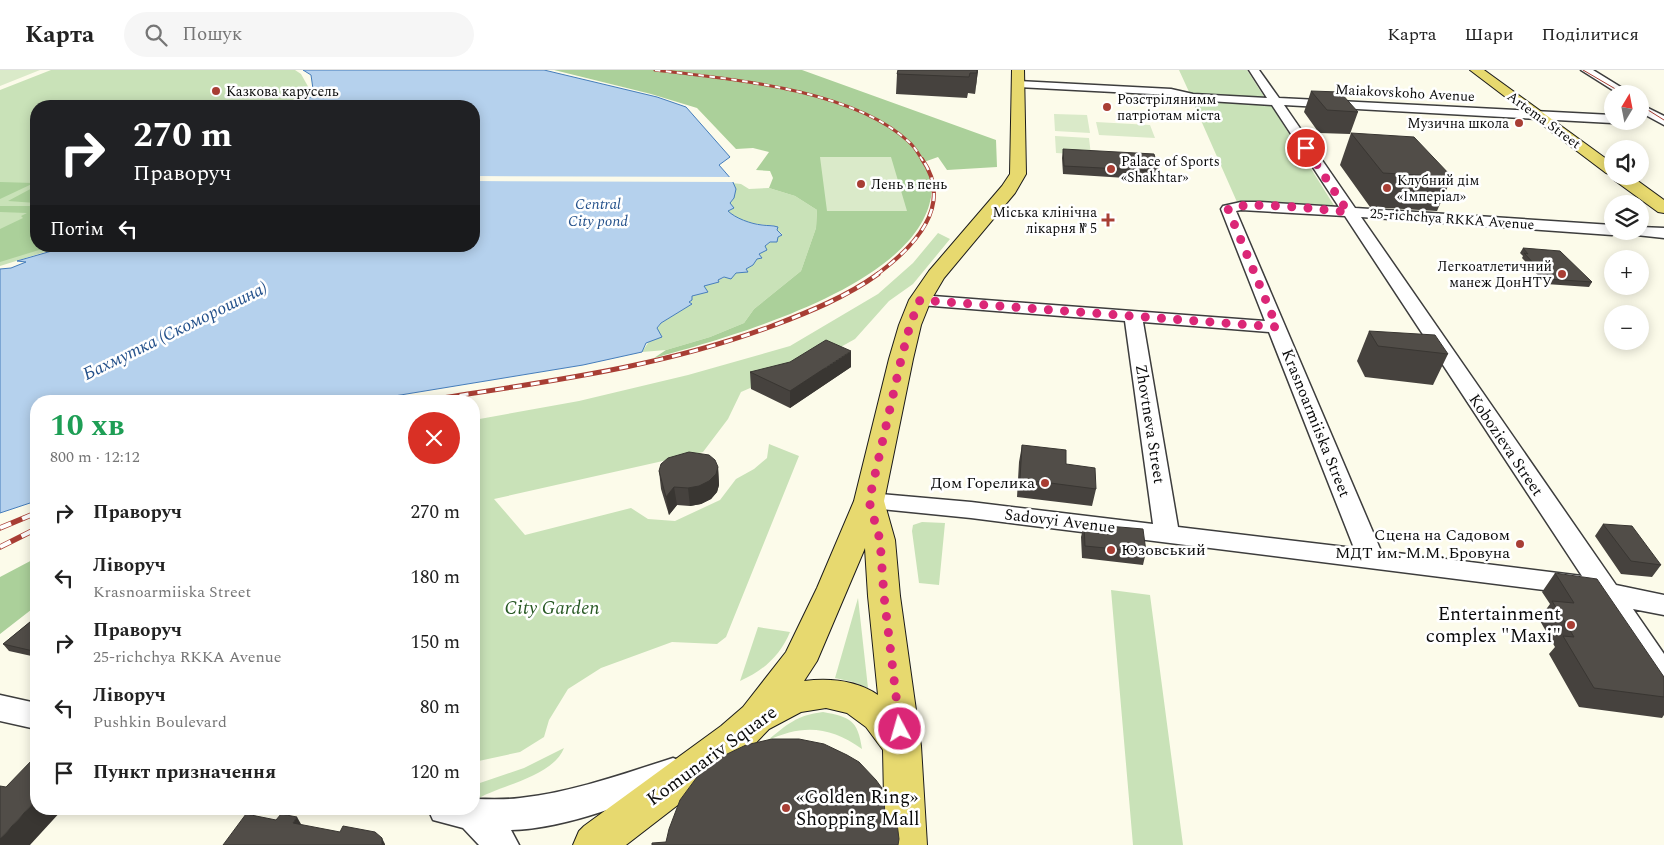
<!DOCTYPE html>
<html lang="uk">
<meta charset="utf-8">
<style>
body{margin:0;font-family:Spectral,serif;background:#f6f6f6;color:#222;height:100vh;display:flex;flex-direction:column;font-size:19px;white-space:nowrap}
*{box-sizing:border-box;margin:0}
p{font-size:16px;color:#767676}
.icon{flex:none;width:28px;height:28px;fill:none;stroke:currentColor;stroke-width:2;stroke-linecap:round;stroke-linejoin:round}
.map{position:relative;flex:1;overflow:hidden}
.sheet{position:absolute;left:30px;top:325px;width:450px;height:420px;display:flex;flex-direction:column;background:#fff;border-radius:20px;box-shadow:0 2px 12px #0003}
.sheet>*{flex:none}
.top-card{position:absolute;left:30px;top:30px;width:450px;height:152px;border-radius:20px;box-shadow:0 2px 12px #0003;background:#202124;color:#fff;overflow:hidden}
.needle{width:32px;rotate:10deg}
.fabs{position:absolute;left:1604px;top:15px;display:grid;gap:10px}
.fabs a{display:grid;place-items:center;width:45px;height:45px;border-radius:50%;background:#fff;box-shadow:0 2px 12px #0003;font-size:25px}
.pin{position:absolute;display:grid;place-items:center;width:42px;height:42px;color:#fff;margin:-21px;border:2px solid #fff;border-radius:50%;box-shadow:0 1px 5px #0007}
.me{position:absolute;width:55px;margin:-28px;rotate:354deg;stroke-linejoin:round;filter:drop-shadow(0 0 4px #0008)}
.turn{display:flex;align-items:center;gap:18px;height:105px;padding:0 20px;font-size:22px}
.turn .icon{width:65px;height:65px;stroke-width:2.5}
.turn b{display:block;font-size:35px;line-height:42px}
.then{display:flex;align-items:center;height:48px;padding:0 20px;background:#0003;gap:10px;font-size:19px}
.round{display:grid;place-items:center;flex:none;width:52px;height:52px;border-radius:26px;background:#f6f6f6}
.summary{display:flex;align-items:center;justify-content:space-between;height:85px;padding:0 20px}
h1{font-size:30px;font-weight:700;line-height:38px;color:#1e9e55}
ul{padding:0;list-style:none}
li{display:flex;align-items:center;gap:15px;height:65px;padding:0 20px}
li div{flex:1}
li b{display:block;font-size:19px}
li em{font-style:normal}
header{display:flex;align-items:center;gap:30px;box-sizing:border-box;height:70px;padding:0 25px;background:#fff;border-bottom:1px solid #e0e0e0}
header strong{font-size:24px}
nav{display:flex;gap:28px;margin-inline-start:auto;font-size:18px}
.search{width:350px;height:45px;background:#f6f6f6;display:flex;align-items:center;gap:12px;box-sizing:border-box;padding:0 18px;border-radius:28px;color:#767676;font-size:19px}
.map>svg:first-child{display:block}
.green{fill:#c9e2b8}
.forest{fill:#abd09a}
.pitch{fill:#daeac9}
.water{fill:#b5d1ed;stroke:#457dbb}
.pier{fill:#fcfbea}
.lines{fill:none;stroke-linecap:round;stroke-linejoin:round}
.minor-casing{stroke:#3d3d3d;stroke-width:3}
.major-casing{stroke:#1b1b1b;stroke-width:2}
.minor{fill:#fff;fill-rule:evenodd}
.major{fill:#e7d96f;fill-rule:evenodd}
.tram{stroke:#a83e34;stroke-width:1}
.rail-far3-casing{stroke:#a83e34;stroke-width:3}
.rail-far2-casing{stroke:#a83e34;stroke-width:4}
.rail-far1-casing{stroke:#a83e34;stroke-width:5}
.rail-casing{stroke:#a83e34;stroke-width:5.5}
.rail-far3{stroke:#fff;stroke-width:2;stroke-dasharray:5.5;stroke-linecap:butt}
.rail-far2{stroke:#fff;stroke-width:2.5;stroke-dasharray:8;stroke-linecap:butt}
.rail-far1{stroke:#fff;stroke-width:3;stroke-dasharray:9;stroke-linecap:butt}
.rail{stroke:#fff;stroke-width:4;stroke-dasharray:12;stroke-linecap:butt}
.wall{fill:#46423e}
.shaded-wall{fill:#393632}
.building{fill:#514d48;stroke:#393632}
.route{stroke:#db2777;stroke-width:9;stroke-dasharray:0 16.2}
.poi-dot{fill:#a83e34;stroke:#fff;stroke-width:2}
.labels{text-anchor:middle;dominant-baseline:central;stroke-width:5;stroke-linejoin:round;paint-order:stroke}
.far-poi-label{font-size:14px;fill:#0a0a0a;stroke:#fff;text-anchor:start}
.far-street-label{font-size:14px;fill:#0a0a0a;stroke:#fff}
.far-water-label{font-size:15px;font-style:italic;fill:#24518b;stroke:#fff}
.street-label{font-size:16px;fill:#0a0a0a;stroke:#fff}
.poi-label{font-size:16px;fill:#0a0a0a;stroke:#fff;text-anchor:end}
.water-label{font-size:18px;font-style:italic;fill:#24518b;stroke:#fff}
.near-park-label{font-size:19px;font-style:italic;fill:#285924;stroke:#fff}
.near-poi-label{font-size:19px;fill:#0a0a0a;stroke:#fff;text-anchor:end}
.near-street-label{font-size:19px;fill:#0a0a0a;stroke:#fff}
</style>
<header>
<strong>Карта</strong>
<div class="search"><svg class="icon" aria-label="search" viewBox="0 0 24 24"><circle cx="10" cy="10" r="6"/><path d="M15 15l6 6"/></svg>Пошук</div>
<nav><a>Карта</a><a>Шари</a><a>Поділитися</a></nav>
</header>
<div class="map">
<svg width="1664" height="775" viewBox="0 0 1664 775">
<rect width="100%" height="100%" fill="#fcfbea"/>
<path class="green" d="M51,0H295L301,4L310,20L282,36H36V176H64L0,196V20Z
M1179,0H1247L1265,28L1190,24Z
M1195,29L1271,35L1335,137L1330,139L1237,132L1192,30Z
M732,113L741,114L749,119L769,118L795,126L817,140L816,158L801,201L754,239L744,253L710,267L666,280L642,282L661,253L692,234L689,232L692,226L708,222L703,216L719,212L718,210L736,203L747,201L746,199L753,195L765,176L782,164L772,155C761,156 734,150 728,142L730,133L734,128Z
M938,163L950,169L913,214L889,231L855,269L830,283L741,322L728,349L703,382L494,429L525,465L631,438L648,449L675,451L720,430L736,409L754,399L767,388L769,374L799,386L726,567L717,574L672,572L601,598L568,619L549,650L544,667L520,682L474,692V350L579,331L688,305L790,276L878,224L913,193Z
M922,452L945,453L939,515L919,513L912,461L913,455Z
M1111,520L1150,525L1183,775H1133Z
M858,528L868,618L853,612L835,608Z
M758,557L790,562C780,586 763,601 740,611Z
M823,642C850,647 858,650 862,679C830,656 802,654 767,671C786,655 797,645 823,642Z
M564,678C552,708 498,715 474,731V715L524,698Z"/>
<path class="forest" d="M554,0H802L996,70L997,97L947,100L938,87L924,92C926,100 933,110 932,118C928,214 729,267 654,288L666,280L710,267L744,253L754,239L801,201L816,158L817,140L795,126L769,118L773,108L770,101L756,100L769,82L753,78L736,79L697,38L651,24Z
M0,112L34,113L0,129Z
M36,116V133L8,131Z
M0,136H36V176H46L39,180L0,192V159L23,148L21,146L27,143L0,142Z
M36,488V536L0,564V507Z"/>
<path class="pitch" d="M0,0H40L0,16Z
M1054,44L1087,45L1090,63L1055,61Z
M1096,52L1150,55L1155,68L1099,65Z
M1055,66L1089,68L1091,85L1056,83Z
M820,87H891L907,141H827Z"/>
<path class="water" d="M303,0H544L657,27L686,37L730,87L719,95L732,110L736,119L734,128L730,133L734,138L728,141C735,148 751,154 762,155C768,156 772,155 778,157L777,160L782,165L778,167L777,172H770L765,176L767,180L759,184L762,188L757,189L753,195L746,199L748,202L736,203L731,209L724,207L718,210L719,212L704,216L708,222L692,226V230L689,232L692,234L661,253L657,258L662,267L646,273L642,282L583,295L364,331H36V431L0,443V199L11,198L26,192L17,191L69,176H474V36H284L302,31L315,25L317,22L313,19L311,5Z"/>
<path class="pier" d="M474,106L733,107L735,112L474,111Z"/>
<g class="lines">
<g class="minor-casing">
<path id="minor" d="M1249,0H1259L1279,28L1612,45V51H1616L1612,53L1284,35L1355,138L1612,155V161H1619L1612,165L1361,147L1616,515L1664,525V545L1633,539L1664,584V619L1654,615L1597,529L1576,524L971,448L861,437L857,431L861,425L869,423L971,432L1153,454L1125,251L920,235L914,234L911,230L914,226L920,225L1265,251L1221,139L1223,136L1241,132H1260L1339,137L1272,35L1193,30L1171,25L1018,17L1013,14L1018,11L1171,19L1193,24L1267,28ZM1241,140L1345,146L1582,506L1381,481L1236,141ZM1143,252L1269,262L1354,478L1178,457Z
M1581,0H1593L1632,24H1619Z
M1640,34L1664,46V55L1640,42Z
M1640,157L1664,158V168L1627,164L1624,161H1640Z
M0,625L36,633V659L0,651Z
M673,688L684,692L689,702L684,712C633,731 565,759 511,760L519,775H479L463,758L433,750L428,739H474V729C489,729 505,730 520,728C573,722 623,704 673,688Z"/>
</g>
<g class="major-casing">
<path id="major" d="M1012,0H1024L1026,104L1015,123L944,208L931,230L921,255L913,289L884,431L895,470L900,526L921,676L927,775H885L883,680L866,657L847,643L826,638L801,642L769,659L749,680L626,775H573L579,761L584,756L721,656L743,637L786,582L817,518L854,431L889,289L899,255L909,230L929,201L1002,116L1010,104ZM865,478L868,526L878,625C856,610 829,608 804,611L817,591Z
M1470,0H1484L1612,93V106H1631L1664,130V143L1658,142L1614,110L1612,106V105L1606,103Z"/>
</g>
<use href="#minor" class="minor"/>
<use href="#major" class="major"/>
<path class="tram" d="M1583,0L1624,24
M1640,35L1664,50"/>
<g class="rail-far3-casing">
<path id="rail-far3" d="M655,0C730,9 852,19 909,72C915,77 919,85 923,91"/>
</g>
<g class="rail-far2-casing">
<path id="rail-far2" d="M876,205C913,178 955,136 922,89"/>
</g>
<g class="rail-far1-casing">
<path id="rail-far1" d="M424,331C542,312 660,298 772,256C809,242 846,227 878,204"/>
</g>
<g class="rail-casing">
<path id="rail" d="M0,458L36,443
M0,477L36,459"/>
</g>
<use href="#rail-far3" class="rail-far3"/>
<use href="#rail-far2" class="rail-far2"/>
<use href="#rail-far1" class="rail-far1"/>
<use href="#rail" class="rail"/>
</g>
<path class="wall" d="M898,0H978L975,24L968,23L967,28L896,24L897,4Z
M1311,21L1358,42L1350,64L1319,63L1304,42Z
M1351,63L1452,107L1437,141L1370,137L1340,95Z
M1063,79L1159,101L1157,110L1063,104L1062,88Z
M1523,178L1592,212L1589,217L1546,214L1522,188L1523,186L1520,183Z
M1369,261L1448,284L1433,315L1365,307L1357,291Z
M851,297L790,338L751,319L750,302Z
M1022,375L1066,394L1096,419L1092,436L1017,427L1019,392Z
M718,397L719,415L717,422L711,429L701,434L690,436L677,435L669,445L661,419L659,401Z
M1084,454L1146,482L1143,495L1082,488L1081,467Z
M1603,454L1661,495L1652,507L1621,504L1595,466Z
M1555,503L1664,607V645L1662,648L1579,637L1549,584L1555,577L1539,549L1550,534L1542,522Z
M36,547V587L9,581L3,574Z"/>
<path class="shaded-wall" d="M977,0H978L975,24Z
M851,281V297L790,338V321Z
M718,397L719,415L717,422L711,429L701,434L690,436L688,418Z
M674,417L677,435L669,445L666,427Z
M36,578V585L33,581Z
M36,730V739H63L30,775H0V769Z
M297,747L301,754L297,759L293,753Z
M382,768L385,774V775H382Z"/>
<path class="building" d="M898,0H977V3H970L969,7L897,4Z
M1311,21L1340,22L1358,42L1327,40Z
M1351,63L1414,67L1452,107L1383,103Z
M1063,79L1154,84L1159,101L1064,96Z
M1523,178L1560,181L1592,212L1548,209L1524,183L1528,184Z
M1369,261L1435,265L1448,284L1378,276Z
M826,270L851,281L790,321L750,302L790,292Z
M1022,375L1066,380V394L1095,398L1096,419L1020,409Z
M689,382L709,385L715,390L718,397L716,404L709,411L699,416L688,418L674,417L666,427L659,401L661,394L668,388Z
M1084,454L1143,459L1146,482L1085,476Z
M1603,454L1632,456L1661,495L1631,491Z
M1555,503L1597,509L1664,607V627L1594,618L1563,566L1574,567L1552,531L1574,533Z
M36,547V578L33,581L3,574Z
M772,669H799L824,674L847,685L859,692L876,710L884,721L885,753H897L899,769L898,775H652V773L666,772L669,759L680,730L697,707L708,697L723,686L746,675Z
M34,688H36V730L0,769V716L6,717Z
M246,744L276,750L281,744L297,747L293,753L340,762L343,756L375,762L382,768V775H223Z"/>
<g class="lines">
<path class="route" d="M900,659L884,526L880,470L869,431L901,290L910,255L920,230L1277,257L1228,139C1245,130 1325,140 1348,142L1306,78"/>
</g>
<g class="poi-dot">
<circle cx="216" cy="21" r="5"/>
<circle cx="1107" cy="37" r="5"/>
<circle cx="1519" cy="53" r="5"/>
<circle cx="1111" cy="99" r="5"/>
<circle cx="861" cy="114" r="5"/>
<circle cx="1387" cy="118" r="5"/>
<path d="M1105.5 142.5h5v5h5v5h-5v5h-5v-5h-5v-5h5z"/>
<circle cx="1562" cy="204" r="5"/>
<circle cx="1045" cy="413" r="5"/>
<circle cx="1520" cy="474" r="5"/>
<circle cx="1111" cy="480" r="5"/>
<circle cx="1571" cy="555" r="5"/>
<circle cx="786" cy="738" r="5"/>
</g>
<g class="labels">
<g class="far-poi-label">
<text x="226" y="21">Казкова карусель</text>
<text x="1117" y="29">Розстрілянимм<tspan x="1117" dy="16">патріотам міста</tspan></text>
<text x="1509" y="53" text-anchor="end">Музична школа</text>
<text x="1121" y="91">Palace of Sports<tspan x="1121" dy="16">«Shakhtar»</tspan></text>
<text x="1397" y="110">Клубний дім<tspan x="1397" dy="16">«Імперіал»</tspan></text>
<text x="871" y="114">Лень в пень</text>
<text x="1097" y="142" text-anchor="end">Міська клінічна<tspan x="1097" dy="16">лікарня № 5</tspan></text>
<text x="1552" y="196" text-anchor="end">Легкоатлетичний<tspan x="1552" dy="16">манеж ДонНТУ</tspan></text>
</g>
<g class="far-street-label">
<text transform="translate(1405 23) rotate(3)">Maiakovskoho Avenue</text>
<text transform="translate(1544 50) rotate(36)">Artema Street</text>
<text transform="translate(1452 149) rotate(4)">25-richchya RKKA Avenue</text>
</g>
<g class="far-water-label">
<text x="598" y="134">Central<tspan x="598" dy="17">City pond</tspan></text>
</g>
<g class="street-label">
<text transform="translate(1316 353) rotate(68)">Krasnoarmiiska Street</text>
<text transform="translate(1150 354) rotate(81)">Zhovtneva Street</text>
<text transform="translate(1506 375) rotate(56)">Kobozieva Street</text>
<text transform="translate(1060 451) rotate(7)">Sadovyi Avenue</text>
</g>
<g class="poi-label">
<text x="1035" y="413">Дом Горелика</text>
<text x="1510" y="465">Сцена на Садовом<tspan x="1510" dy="18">МДТ им. М.М. Бровуна</tspan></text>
<text x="1121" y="480" text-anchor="start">Юзовський</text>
</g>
<g class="water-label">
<text transform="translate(175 261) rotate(-26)">Бахмутка (Скоморошина)</text>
</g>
<g class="near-park-label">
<text x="552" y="538">City Garden</text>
</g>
<g class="near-poi-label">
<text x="1561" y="544">Entertainment<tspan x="1561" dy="22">complex "Maxi"</tspan></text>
<text x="796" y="727" text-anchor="start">«Golden Ring»<tspan x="796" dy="22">Shopping Mall</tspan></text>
</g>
<g class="near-street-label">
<text transform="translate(712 686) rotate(-36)">Komunariv Square</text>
</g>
</g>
</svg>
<div class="fabs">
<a><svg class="needle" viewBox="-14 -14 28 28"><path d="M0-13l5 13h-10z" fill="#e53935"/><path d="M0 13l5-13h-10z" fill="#767676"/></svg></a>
<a><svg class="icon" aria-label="sound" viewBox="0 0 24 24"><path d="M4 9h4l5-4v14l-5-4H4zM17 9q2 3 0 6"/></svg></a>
<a><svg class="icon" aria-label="layers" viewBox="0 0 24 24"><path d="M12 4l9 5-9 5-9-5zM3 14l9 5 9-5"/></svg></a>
<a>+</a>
<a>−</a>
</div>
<div class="pin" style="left:1306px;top:78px;background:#d93025"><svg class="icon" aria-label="arrive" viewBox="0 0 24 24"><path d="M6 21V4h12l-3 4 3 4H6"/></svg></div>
<svg class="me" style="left:900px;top:659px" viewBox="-20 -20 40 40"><circle r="17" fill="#db2777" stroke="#fff" stroke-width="3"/><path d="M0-11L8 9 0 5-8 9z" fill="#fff"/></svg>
<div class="top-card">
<div class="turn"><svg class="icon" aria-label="right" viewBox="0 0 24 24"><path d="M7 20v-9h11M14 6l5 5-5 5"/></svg><div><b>270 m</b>Праворуч</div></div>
<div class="then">Потім<svg class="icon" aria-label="left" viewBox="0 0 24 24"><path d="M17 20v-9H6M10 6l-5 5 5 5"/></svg></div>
</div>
<section class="sheet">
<div class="summary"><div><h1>10 хв</h1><p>800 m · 12:12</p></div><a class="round" style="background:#d93025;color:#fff"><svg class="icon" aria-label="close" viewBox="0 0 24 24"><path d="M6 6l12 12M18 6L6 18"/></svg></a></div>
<ul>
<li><svg class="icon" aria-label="right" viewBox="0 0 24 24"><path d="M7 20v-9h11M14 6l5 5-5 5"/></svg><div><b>Праворуч</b></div><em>270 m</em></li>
<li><svg class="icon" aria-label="left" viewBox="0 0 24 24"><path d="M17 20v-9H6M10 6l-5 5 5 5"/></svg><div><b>Ліворуч</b><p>Krasnoarmiiska Street</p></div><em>180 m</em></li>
<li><svg class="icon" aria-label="right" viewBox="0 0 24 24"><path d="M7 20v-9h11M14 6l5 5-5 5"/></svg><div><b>Праворуч</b><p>25-richchya RKKA Avenue</p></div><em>150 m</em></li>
<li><svg class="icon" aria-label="left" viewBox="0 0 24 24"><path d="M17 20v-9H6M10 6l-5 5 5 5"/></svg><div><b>Ліворуч</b><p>Pushkin Boulevard</p></div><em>80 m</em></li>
<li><svg class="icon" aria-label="arrive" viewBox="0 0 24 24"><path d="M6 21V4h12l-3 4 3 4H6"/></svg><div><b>Пункт призначення</b></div><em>120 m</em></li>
</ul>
</section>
</div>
